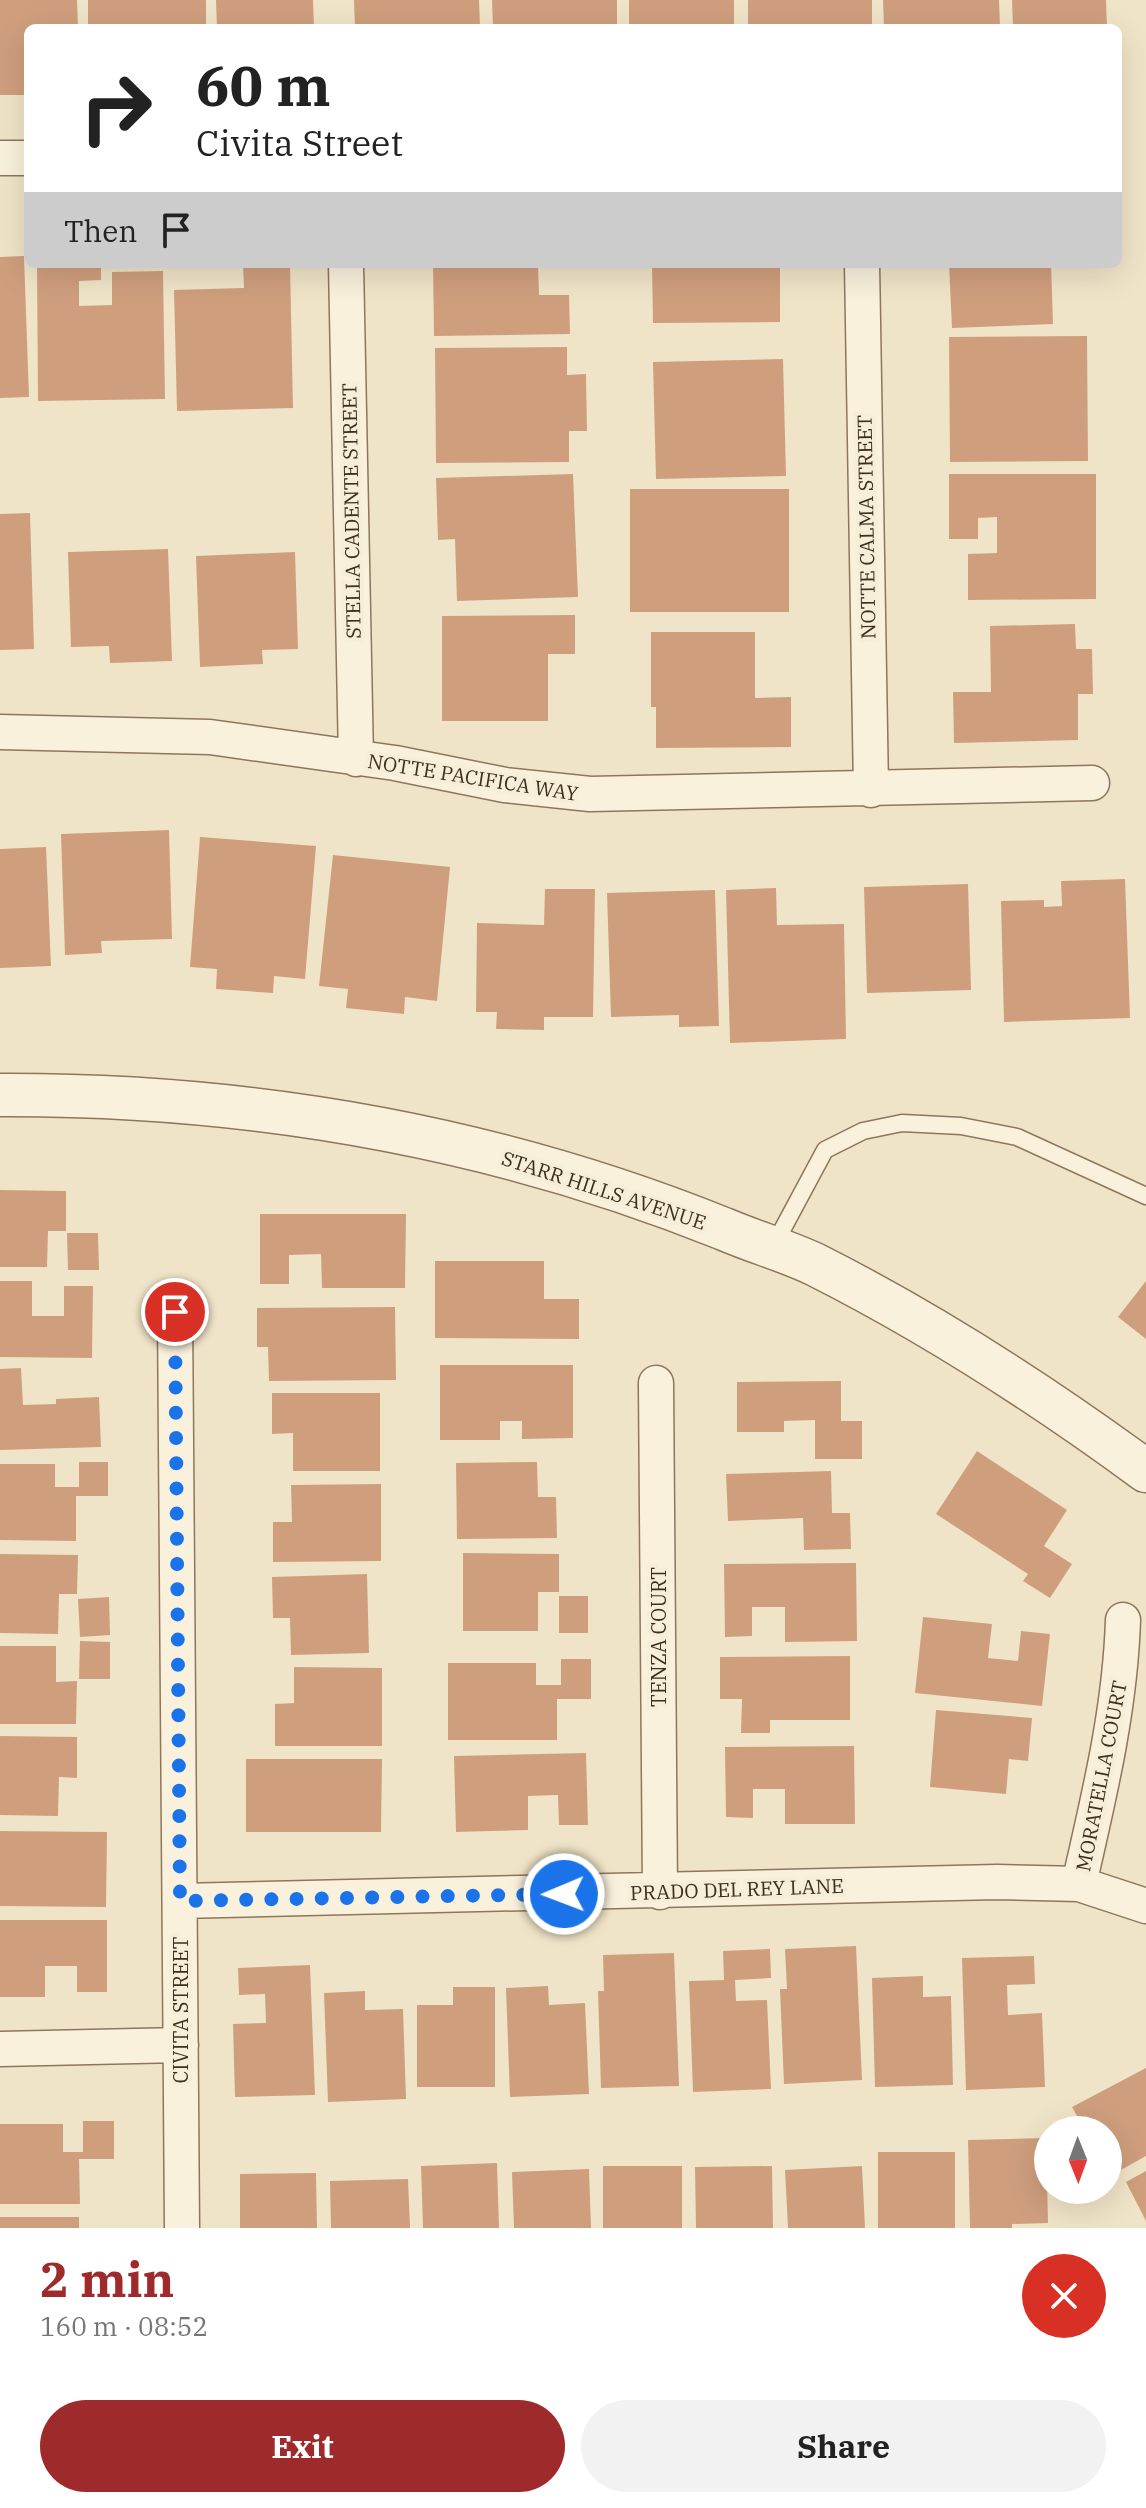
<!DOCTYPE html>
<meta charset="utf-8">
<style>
body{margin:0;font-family:"IBM Plex Serif",serif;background:#f2f2f2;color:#222;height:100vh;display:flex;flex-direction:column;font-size:30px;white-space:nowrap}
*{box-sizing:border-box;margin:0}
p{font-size:26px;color:#767676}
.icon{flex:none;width:44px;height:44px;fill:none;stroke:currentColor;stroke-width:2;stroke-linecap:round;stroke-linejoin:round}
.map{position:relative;height:2228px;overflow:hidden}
.panel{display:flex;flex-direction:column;background:#fff;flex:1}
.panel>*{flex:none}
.hud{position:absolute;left:24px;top:24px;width:1098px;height:244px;border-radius:12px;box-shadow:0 8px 32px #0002;background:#fff;color:#222;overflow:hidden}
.needle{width:52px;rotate:179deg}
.tools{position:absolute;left:1034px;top:2116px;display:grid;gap:16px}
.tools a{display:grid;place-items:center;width:88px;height:88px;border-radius:50%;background:#fff;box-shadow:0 8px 32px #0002;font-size:40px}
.pin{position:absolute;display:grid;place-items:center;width:68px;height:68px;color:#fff;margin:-34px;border:4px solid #fff;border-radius:50%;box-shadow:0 2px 8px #0007}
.me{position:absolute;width:88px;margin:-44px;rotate:269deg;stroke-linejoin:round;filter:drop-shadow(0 0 6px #0008)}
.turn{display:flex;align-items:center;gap:28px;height:168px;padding:0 40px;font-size:36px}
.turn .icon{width:104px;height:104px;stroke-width:2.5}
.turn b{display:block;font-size:56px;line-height:68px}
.then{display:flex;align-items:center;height:76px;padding:0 40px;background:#0003;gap:16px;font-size:30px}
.round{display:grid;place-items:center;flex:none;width:84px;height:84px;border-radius:42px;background:#f2f2f2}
.overview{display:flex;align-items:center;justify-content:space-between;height:136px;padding:0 40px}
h1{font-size:48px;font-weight:700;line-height:60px;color:#9e2a2b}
.primary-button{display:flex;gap:16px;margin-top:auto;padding:16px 40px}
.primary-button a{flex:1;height:92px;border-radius:48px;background:#9e2a2b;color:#fff;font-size:32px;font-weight:700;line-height:92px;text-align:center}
.primary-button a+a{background:#f2f2f2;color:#222}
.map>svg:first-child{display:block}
.building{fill:#cf9f7d}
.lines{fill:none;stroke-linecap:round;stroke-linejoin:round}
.service-casing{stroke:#8d765c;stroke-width:19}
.minor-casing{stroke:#8d765c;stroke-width:37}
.tertiary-casing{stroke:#8d765c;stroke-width:45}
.service{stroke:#faf1dc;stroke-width:16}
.minor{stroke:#faf1dc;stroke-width:34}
.tertiary{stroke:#faf1dc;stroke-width:42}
.route{stroke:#1a73e8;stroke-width:14;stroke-dasharray:0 25.2}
.labels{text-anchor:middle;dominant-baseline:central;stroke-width:8;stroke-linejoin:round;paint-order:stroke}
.street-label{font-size:20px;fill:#3d2e20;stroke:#f7eed8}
</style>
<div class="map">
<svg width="1146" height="2228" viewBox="0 0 1146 2228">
<rect width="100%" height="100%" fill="#f0e4c8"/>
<path class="building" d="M0,0H77L78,28H28L26,95H0Z
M88,0H206V28H88Z
M216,0H313L314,28H217Z
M354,0H479L480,28H355Z
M492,0H617V28H493Z
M629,0H734V28H629Z
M748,0H872V28H748Z
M883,0H999L1000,28H884Z
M1012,0H1106L1107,28H1013Z
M24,256L29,397L0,398V257Z
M37,264H101V280L79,281V306L112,305V272L163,271L165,399L38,401Z
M243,264H290L293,408L177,411L174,290L244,288Z
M433,264H538L539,295H569L570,334L434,336Z
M652,264H780V322L653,323Z
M949,264H1051L1053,324L952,328Z
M1087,336L1088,461L950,462L949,337Z
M567,347V375L586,374L587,431H569V462L436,463L435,348Z
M783,359L786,476L656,479L653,362Z
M573,474L578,597L457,601L455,539L438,540L436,478Z
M949,474H1096V599L968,600V554L997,553V517L978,518V539H949Z
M630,489H789V612H630Z
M30,513L34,649L0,650V514Z
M168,549L172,661L110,663L109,646L71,647L68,552Z
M295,552L298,649L262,650L263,664L200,667L196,556Z
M575,615V654H548V721H442V616Z
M1075,624L1076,649H1092L1093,694H1078V740L954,743L953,692H991L990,626Z
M651,632H755V698L791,697V747L656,748V707H651Z
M169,830L172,939L101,941L102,953L65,955L61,834Z
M200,837L316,846L305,979L274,976L273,993L216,989L217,969L190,967Z
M46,847L51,966L0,968V849Z
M333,855L450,867L437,1001L405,997L404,1014L346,1008L348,989L319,986Z
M1125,879L1130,1018L1004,1022L1001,901L1044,900V907L1062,906L1061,881Z
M968,884L971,990L867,993L864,887Z
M776,888L777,925L844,924L846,1039L730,1043L726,890Z
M545,889H595L593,1017H544V1030L496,1029L497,1012H476L477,923L544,925Z
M715,890L719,1026L679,1027V1015L611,1017L607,893Z
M0,1190L66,1191V1231H48L47,1267H0Z
M260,1214H406L405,1288H322L321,1254L289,1255V1284H260Z
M67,1233H98L99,1270H68Z
M435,1261H544V1299H579V1339L435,1338Z
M0,1281H32V1316H64V1286H93L92,1358L0,1357Z
M1146,1281V1339L1118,1317Z
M395,1307L396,1380L269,1381L268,1347H257V1308Z
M440,1365H573V1438L522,1439V1421H500V1440H440Z
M21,1368L23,1405L56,1404V1399L99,1397L101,1447L0,1450V1369Z
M841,1381V1421H862V1459H815V1420L784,1421V1432H737V1382Z
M272,1393H380V1471H293V1433L272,1434Z
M977,1451L1067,1510L1044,1546L1072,1564L1050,1598L1023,1581L1028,1574L936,1514Z
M79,1462H108V1496H76V1541L0,1540V1464H55V1487H79Z
M537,1462L538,1497H556L557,1538L457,1539L456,1463Z
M831,1471L832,1513H850L851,1549L804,1550L803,1518L728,1521L726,1474Z
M381,1484V1561L273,1562V1522H292L291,1485Z
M463,1553L559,1554V1592H538V1631H463Z
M0,1554L78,1555L77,1594H59L58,1634L0,1633Z
M856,1563L857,1641L785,1642V1607H752V1636L725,1637L724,1564Z
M367,1574L369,1653L291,1655L290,1618H273L272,1577Z
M559,1596H588V1633H559Z
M109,1597L110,1635L80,1637L78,1599Z
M923,1617L992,1624L988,1658L1018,1661L1021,1631L1050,1634L1042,1706L915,1693Z
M80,1641L110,1642V1679H79Z
M0,1646H56V1682L77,1681L76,1724H0Z
M850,1656V1720H770V1733H741L742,1699H720V1657Z
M561,1659H591V1699H557V1740H448V1663H536V1685H561Z
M294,1667L382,1668V1746H275V1704L294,1703Z
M936,1710L1032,1718L1028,1761L1009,1759L1006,1794L930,1787Z
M0,1736L77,1737V1778L59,1777L58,1816L0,1815Z
M854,1746L855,1824H785V1789H753V1818L726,1817L725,1747Z
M586,1753L588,1825H559L558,1795L528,1796V1830L456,1832L454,1756Z
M246,1759H382L381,1832H246Z
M0,1831L107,1832L106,1907L0,1906Z
M0,1920H107V1992H77V1966H45V1997H0Z
M856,1946L862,2080L784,2084L780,1989H787L785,1949Z
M770,1949L771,1978L735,1980L736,2001L767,2000L771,2089L693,2092L689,1981L724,1980L723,1951Z
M674,1953L679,2086L601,2088L598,1991H604L603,1955Z
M1034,1956L1035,1984L1007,1985L1008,2015L1042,2013L1045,2087L966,2090L962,1958Z
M310,1965L315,2095L235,2097L233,2024L266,2023L265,1994L239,1995L238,1968Z
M923,1976V1997L951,1996L953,2085L875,2087L872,1978Z
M548,1986L549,2005L585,2003L589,2094L510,2097L506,1988Z
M453,1987H495V2087H417V2005H453Z
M365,1991V2010L403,2009L406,2099L328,2102L324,1993Z
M1146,2068V2156L1110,2176L1108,2130H1085L1072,2107Z
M83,2121H114V2159H79L80,2204H0V2124H63V2152H83Z
M1046,2138L1048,2223L1012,2224V2228H970L968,2140Z
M878,2152H955V2228H878Z
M497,2163L499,2228H423L421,2166Z
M603,2166H682V2228H603Z
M772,2166L773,2228H696L695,2167Z
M862,2166L865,2228H788L785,2170Z
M589,2169L591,2228H514L512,2172Z
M1146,2171V2221L1126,2182Z
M316,2173L317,2228H240V2174Z
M408,2179L410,2228H331L330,2181Z
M0,2217H79V2228H0Z"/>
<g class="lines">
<g class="service-casing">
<path id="service" d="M773,1247L825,1150L863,1131L902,1123L961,1126L1017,1137L1146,1196"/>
</g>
<g class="minor-casing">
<path id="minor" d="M0,158H28
M346,264L356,759
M862,264L871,790
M0,732L210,737L395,763L505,785L590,794L1092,783
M175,1312L182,2228
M656,1383L660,1892
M1079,1884C1099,1796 1120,1711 1123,1620
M180,1901L997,1882L1079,1884L1146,1906
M0,2049L181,2045"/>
</g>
<g class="tertiary-casing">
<path id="tertiary" d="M0,1095C251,1094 491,1135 724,1229C754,1242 787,1251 816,1265C933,1324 1041,1394 1146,1471"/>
</g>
<use href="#service" class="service"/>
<use href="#minor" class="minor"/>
<use href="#tertiary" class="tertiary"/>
</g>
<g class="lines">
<path class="route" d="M175,1312L180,1901L564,1894"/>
</g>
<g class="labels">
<g class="street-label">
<text transform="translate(351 511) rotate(-91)">STELLA CADENTE STREET</text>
<text transform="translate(866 527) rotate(-91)">NOTTE CALMA STREET</text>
<text transform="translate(473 777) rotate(9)">NOTTE PACIFICA WAY</text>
<text transform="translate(604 1190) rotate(18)">STARR HILLS AVENUE</text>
<text transform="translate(658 1637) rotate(-90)">TENZA COURT</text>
<text transform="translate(1101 1776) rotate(-79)">MORATELLA COURT</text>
<text transform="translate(737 1889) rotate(-2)">PRADO DEL REY LANE</text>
<text transform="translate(180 2010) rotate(-90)">CIVITA STREET</text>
</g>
</g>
</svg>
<div class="tools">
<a><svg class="needle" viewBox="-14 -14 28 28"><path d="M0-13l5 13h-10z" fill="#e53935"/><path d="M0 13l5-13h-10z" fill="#767676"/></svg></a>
</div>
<div class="pin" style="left:175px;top:1312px;background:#d93025"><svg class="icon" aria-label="arrive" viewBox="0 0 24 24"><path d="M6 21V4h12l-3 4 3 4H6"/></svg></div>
<svg class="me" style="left:564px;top:1894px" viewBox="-20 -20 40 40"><circle r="17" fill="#1a73e8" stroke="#fff" stroke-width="3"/><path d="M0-11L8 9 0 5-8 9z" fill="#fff"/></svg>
<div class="hud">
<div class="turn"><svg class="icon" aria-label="right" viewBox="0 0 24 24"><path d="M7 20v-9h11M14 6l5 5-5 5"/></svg><div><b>60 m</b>Civita Street</div></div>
<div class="then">Then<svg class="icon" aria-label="arrive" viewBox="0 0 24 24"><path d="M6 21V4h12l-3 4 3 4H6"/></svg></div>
</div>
</div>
<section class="panel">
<div class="overview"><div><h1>2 min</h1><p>160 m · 08:52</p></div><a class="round" style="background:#d93025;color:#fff"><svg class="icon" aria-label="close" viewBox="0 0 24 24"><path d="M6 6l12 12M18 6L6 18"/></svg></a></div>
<div class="primary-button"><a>Exit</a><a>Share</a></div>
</section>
